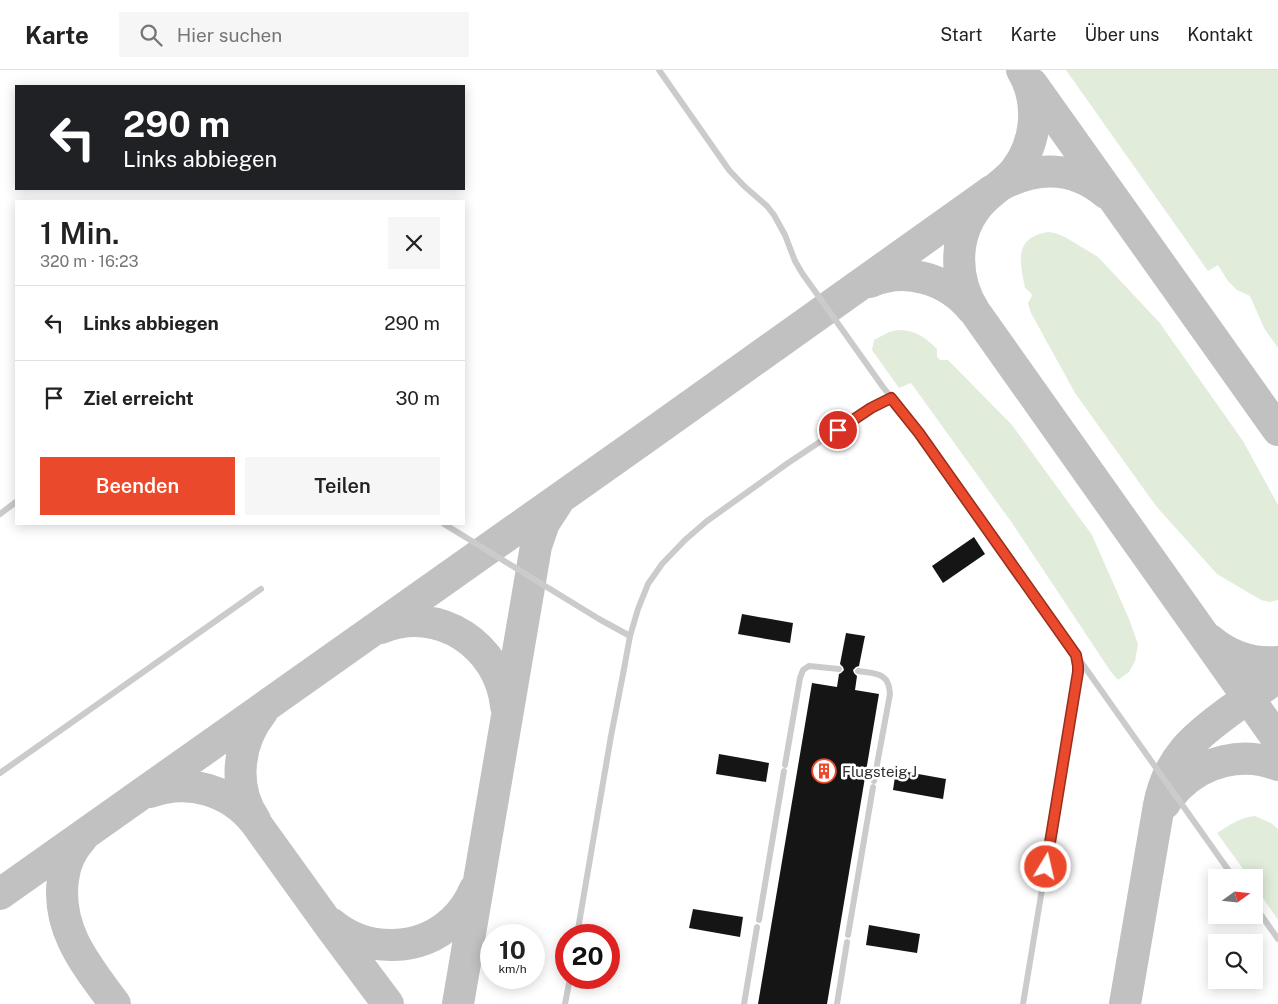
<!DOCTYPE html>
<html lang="de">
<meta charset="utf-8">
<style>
body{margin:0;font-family:"Public Sans",sans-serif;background:#f6f6f6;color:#222;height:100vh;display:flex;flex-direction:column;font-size:19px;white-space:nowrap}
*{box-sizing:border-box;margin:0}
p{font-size:16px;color:#767676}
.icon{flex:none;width:28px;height:28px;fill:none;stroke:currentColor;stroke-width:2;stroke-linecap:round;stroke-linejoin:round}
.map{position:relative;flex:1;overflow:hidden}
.side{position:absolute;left:15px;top:130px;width:450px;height:325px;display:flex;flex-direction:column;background:#fff;border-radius:0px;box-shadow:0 2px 12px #0003}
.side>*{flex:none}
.hud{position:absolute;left:15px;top:15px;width:450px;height:105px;border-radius:0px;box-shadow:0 2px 12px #0003;background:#202124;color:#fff;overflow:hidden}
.needle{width:32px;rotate:75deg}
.fabs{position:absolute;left:1208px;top:799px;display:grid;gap:10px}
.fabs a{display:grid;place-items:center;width:55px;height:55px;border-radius:0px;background:#fff;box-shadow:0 2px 12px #0003;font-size:25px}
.speed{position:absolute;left:480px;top:854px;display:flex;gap:10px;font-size:25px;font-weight:700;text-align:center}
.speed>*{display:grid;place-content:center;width:65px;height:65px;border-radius:50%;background:#fff;box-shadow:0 2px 12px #0003;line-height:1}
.speed small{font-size:12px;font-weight:400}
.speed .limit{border:8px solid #d22;background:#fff;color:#111}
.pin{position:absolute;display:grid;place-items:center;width:42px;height:42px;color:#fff;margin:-21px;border:2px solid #fff;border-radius:50%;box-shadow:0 1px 5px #0007}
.me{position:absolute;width:55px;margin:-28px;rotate:9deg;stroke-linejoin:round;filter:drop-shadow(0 0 4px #0008)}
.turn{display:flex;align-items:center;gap:18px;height:105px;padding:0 25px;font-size:22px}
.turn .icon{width:65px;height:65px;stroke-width:2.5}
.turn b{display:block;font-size:35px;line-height:42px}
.round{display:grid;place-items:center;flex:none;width:52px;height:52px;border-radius:0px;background:#f6f6f6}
.headline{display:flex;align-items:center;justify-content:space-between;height:85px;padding:0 25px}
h1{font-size:30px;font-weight:600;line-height:38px}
.cta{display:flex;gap:10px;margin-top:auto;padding:10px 25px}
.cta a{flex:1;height:58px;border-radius:0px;background:#ea492b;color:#fff;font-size:20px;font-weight:600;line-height:58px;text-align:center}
.cta a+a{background:#f6f6f6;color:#222}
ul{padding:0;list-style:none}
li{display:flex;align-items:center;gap:15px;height:75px;padding:0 25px;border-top:1px solid #e0e0e0}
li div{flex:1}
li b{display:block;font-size:19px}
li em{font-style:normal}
header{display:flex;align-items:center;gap:30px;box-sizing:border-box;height:70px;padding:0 25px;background:#fff;border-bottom:1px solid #e0e0e0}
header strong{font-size:24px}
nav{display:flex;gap:28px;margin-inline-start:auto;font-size:18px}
.search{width:350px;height:45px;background:#f6f6f6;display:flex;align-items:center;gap:12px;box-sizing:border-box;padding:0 18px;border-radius:0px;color:#767676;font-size:19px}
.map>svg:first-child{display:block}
.green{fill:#e1ecdb}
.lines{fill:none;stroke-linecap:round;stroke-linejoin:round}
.taxiway{stroke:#c1c1c1;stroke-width:32}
.building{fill:#151515}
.service{stroke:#cbcbcb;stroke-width:6}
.route-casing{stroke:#982f1c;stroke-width:12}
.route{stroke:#ea492b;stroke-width:9}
.labels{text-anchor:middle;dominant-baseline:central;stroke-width:5;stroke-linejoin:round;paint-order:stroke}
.poi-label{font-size:15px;fill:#2e2e2e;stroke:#fff;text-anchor:start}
</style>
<header>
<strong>Karte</strong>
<div class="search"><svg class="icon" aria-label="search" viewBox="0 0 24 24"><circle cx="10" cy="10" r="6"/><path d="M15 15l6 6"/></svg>Hier suchen</div>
<nav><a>Start</a><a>Karte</a><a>Über uns</a><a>Kontakt</a></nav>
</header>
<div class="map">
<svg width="1278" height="934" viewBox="0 0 1278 934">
<rect width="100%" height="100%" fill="#fff"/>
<path class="green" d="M1066,0H1278V278L1264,258L1250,226L1237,220L1228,211L1218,195L1208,201Z
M1048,162L1055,163L1065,167L1098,187L1159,252L1243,371L1278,435V530L1270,532L1261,530L1217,504L1156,436L1075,323L1031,243L1028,233L1032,226L1031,223L1025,218C1020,192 1013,168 1048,162Z
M898,260C915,260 925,267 937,279V287L940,290H948L1012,355L1092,465L1129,549L1138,574L1135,591L1129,602L1118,610L1111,602L1012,453L911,313L899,318L872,280L874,270L889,262Z
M1255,746L1271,753L1278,759V850L1254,815V808L1249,807L1217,763C1230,755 1240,747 1255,746Z"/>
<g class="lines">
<path class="taxiway" d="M1022,0C1041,32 1037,72 1015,101C1005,113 991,121 981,132C953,163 953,208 975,242L1278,670
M1032,14L1278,360
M1001,115C1037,96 1074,96 1106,123
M870,212C905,196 948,209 972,239
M381,558C439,534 500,576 506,636
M1210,570C1229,586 1253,594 1278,592
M150,722C188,708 230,720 255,752L332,859L388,934
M1165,733C1168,727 1173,723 1177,718C1203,691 1243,681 1278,695
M255,750C232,717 238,672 262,642
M82,768C71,780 65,793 63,809C56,860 87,896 115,934
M0,824L645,368L993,120
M332,854C367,883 420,882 453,851C463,842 470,831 475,819
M458,934L536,476L544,453L557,433
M1125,934L1159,735C1168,688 1194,667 1231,640C1247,629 1262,618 1278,607"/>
</g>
<path class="building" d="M974,467L985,484L943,513L932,496Z
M742,544L793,553L790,573L738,564Z
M846,563L865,566L859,596L856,597L853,600L854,603L857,606L855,620L879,624L827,934H758L812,613L837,617L839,604L841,603L844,600L843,597L840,594Z
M719,684L769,693L766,712L716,704Z
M896,700L946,709L943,729L893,720Z
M693,839L743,847L740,867L689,858Z
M869,855L920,864L917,883L866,875Z"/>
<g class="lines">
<path class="service" d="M659,0L729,100L744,116L767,136L774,145L785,165L795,191L802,203L883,317L919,363L1234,808
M0,444L16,432
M444,454L599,549L630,566
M858,601C876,604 889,602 890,624L874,711
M785,695L800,608L803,600L809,596L839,599
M0,703L261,519
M1254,835L1278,869
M759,850L784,701
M577,865L611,666L624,599L630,566L638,539L648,514L662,494L685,470L707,451L788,393L871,338L891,328
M848,865L873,717
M565,934L570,908
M744,934L757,857
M837,934L847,872
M1023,934L1078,602L1079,595L1077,588"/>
</g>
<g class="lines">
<g class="route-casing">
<path id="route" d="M838,360L871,338L891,328L919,363L1076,585L1078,596V602L1046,797"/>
</g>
<use href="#route" class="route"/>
</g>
<defs>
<g id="building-ring" transform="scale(1.25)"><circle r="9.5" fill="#fff" stroke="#ea492b" stroke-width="1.5"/><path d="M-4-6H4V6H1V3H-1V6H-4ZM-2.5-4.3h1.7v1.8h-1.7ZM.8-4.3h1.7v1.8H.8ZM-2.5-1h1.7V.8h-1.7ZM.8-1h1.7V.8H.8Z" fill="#ea492b"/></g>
</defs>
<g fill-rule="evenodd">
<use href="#building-ring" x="824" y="701"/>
</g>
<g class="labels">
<g class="poi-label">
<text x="842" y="701">Flugsteig J</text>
</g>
</g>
</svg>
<div class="fabs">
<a><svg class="needle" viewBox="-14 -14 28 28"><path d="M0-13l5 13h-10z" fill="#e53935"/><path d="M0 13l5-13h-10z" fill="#767676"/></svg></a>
<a><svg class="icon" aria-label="search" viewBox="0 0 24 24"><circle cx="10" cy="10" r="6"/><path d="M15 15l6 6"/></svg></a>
</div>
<div class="speed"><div>10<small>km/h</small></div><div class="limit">20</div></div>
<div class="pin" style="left:838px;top:360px;background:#d93025"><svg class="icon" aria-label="arrive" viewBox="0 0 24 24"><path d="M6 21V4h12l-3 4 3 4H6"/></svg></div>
<svg class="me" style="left:1046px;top:797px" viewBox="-20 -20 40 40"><circle r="17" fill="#ea492b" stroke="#fff" stroke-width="3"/><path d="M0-11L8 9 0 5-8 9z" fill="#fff"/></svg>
<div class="hud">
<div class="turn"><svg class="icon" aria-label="left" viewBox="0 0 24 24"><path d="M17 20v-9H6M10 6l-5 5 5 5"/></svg><div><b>290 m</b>Links abbiegen</div></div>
</div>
<section class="side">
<div class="headline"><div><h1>1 Min.</h1><p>320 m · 16:23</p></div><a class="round"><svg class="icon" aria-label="close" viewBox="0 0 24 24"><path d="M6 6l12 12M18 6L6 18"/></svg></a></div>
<ul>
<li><svg class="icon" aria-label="left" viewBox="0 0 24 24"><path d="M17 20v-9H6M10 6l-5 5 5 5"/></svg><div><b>Links abbiegen</b></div><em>290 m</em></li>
<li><svg class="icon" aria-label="arrive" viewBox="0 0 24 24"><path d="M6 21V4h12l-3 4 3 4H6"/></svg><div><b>Ziel erreicht</b></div><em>30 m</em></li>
</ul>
<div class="cta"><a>Beenden</a><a>Teilen</a></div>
</section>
</div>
